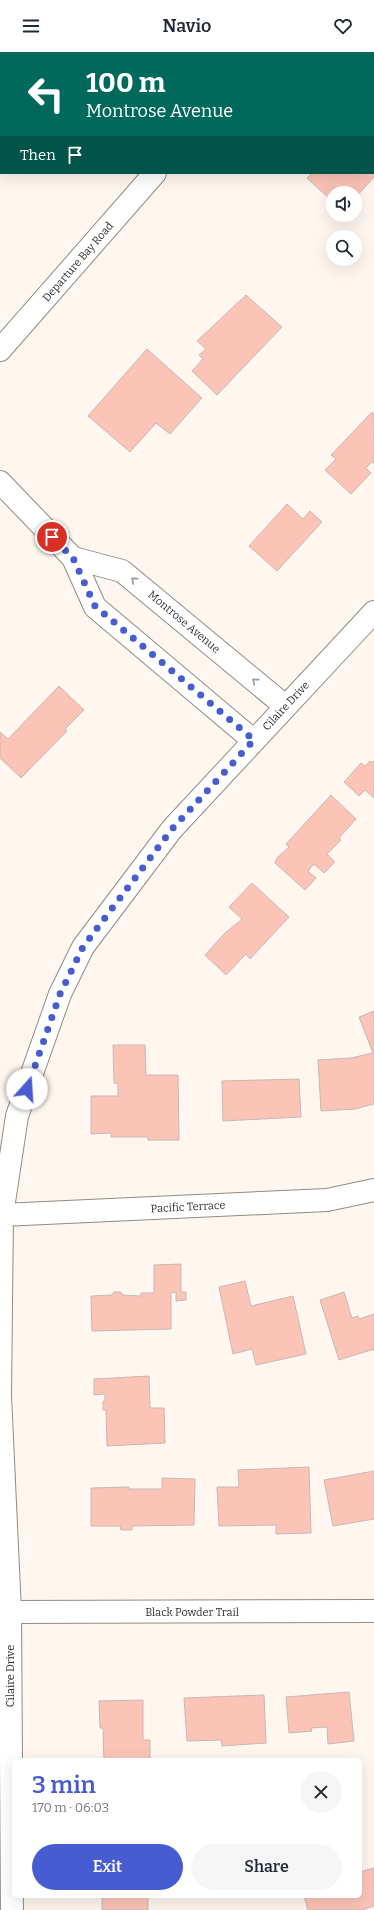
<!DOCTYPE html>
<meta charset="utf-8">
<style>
body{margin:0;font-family:Bitter,serif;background:#f6f6f7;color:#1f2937;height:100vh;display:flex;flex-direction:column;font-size:15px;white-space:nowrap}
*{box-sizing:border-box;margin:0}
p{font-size:13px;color:#747a83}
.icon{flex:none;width:22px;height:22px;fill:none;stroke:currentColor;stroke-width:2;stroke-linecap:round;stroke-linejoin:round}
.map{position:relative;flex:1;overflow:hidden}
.details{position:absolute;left:12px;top:1706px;width:350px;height:140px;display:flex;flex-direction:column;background:#fff;border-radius:6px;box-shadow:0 4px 16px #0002}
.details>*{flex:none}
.hud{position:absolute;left:0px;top:0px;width:374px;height:122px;box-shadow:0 4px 16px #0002;background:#00695c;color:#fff;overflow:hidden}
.controls{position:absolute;left:326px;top:134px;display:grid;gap:8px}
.controls a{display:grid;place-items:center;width:36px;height:36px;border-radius:50%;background:#fff;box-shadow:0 4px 16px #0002;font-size:20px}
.pin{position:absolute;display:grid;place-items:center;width:34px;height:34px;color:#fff;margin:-17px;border:2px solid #fff;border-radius:50%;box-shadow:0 1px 4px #0007}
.me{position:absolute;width:44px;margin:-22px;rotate:19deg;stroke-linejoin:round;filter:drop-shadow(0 0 3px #0008)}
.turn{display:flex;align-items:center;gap:14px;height:84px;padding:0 20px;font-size:18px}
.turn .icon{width:52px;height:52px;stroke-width:2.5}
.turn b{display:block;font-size:28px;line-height:34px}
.then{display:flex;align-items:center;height:38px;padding:0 20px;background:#0003;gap:8px;font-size:15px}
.round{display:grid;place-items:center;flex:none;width:42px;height:42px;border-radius:21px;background:#f6f6f7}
.head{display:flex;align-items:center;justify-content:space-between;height:68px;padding:0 20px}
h1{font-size:24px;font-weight:600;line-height:30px;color:#475cd0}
.cta{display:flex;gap:8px;margin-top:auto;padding:8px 20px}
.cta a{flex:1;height:46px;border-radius:24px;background:#475cd0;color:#fff;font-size:16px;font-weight:600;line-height:46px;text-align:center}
.cta a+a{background:#f6f6f7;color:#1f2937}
header{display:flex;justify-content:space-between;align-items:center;height:52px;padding:0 20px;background:#fff;font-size:18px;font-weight:600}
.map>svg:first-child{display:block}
.building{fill:#fcc4b7;stroke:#c6b8b5}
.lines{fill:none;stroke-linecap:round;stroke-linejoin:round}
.minor-casing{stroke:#938a81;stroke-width:24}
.major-casing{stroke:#938a81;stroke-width:24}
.minor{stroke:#fff;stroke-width:22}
.major{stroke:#fff;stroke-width:22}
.oneway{stroke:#9a9896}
.route{stroke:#475cd0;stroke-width:7;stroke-dasharray:0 12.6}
.labels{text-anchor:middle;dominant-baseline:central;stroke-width:4;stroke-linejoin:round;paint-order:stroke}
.street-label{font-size:11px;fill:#35312d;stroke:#fff}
</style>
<header><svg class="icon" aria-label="menu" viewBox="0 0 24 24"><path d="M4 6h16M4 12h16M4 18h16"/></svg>Navio<svg class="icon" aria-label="heart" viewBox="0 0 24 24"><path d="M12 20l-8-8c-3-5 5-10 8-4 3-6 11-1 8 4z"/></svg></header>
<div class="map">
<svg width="374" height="1858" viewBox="0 0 374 1858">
<rect width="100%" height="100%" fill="#fff7ef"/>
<path class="building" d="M1,35V64L0,63Z
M374,54V125L355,146V141H333V150L307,126L312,121H373Z
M246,243L282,275L217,343L192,319L203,307L199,303L206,297L197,289Z
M147,297L202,346L170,382L156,371L130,400L88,364Z
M372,360L374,362V412L372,410L366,416L371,421L351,442L325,418L336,407L331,403Z
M287,452L303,467L310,459L322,470L277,519L249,494Z
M59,634L84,658L65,677L67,679L21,726L0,706V680L8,687Z
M370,709L371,711L374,709V746L365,738L359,744L344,730L361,711L365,714Z
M331,743L356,767L339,786L341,788L327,802L335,810L324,821L314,812L308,819L316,826L305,838L275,811L277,806L289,795L286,792Z
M252,831L289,865L250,907L246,902L226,923L205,903L224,882L242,867L229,855Z
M374,959V1052L355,1057L321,1059L318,1008L351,1006L373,1001L359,965Z
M113,993H145L146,1023H178L179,1088H148V1085H111V1081L91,1082V1044H118V1032L114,1031Z
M299,1027L301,1065L223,1069L222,1029Z
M181,1212V1240H186V1248L176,1249V1240L171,1241V1277L92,1279L91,1244L112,1243L114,1240H121L123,1243L141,1244V1241H154V1213Z
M245,1229L251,1254L293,1244L306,1302L256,1313L252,1297L233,1302L219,1235Z
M344,1240L352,1266L358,1264L359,1267L374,1262V1299V1297L339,1308L320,1248Z
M149,1324L150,1356H164L165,1391L107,1394L106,1358H103V1349H105V1342L94,1343V1327Z
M309,1415L311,1481L276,1482V1473L219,1474L217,1435H239L238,1418Z
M374,1419V1467L333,1474L324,1428Z
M162,1426L195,1427L194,1473L132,1474V1478H121L120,1474H91V1436L129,1435V1437H162Z
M349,1640L354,1689L328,1692L327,1675L311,1676L312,1679L289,1681L286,1645Z
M264,1643L266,1691L222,1694L221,1688L187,1689L184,1646Z
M143,1648V1688H150V1706L145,1707V1708H104L103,1676H100L99,1649Z
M374,1816V1854L362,1858H308L304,1844H360V1820Z
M102,1844H148V1858H102Z"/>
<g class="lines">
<g class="minor-casing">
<path id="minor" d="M0,430L73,506L95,555L254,689
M73,506L122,519L285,654
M2,1163L327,1148L374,1138
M10,1560L374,1559
M12,1858L10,1560L0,1343L2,1163L17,1064L60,942L83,895L172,777L374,560"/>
</g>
<g class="major-casing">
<path id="major" d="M261,1L263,0
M0,298L155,121"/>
</g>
<use href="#minor" class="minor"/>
<use href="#major" class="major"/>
</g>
<defs><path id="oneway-chevron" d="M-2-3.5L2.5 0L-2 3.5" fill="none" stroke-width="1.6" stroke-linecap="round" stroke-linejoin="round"/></defs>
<g class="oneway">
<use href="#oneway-chevron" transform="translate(134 528) rotate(-140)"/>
<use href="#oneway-chevron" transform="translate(255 629) rotate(-140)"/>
</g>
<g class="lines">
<path class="route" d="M27,1037L60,942L83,895L172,777L254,688L95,554L73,506L52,485"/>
</g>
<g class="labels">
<g class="street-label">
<text transform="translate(78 210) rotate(-49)">Departure Bay Road</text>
<text transform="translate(184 570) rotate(40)">Montrose Avenue</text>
<text transform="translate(286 654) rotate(-47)">Cilaire Drive</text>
<text transform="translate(188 1155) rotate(-3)">Pacific Terrace</text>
<text x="192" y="1560">Black Powder Trail</text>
<text transform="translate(10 1624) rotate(-90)">Cilaire Drive</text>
</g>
</g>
</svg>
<div class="controls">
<a><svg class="icon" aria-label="sound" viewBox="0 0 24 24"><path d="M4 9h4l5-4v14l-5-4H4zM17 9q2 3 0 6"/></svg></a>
<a><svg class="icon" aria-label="search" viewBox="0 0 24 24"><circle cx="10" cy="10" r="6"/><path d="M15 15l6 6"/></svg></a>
</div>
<div class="pin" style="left:52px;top:485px;background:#d93025"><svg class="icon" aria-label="arrive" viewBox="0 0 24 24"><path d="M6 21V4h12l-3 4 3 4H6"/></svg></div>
<svg class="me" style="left:27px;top:1037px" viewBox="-20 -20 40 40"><circle r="19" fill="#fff"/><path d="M0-13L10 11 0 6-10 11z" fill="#475cd0"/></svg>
<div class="hud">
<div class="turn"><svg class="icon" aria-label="left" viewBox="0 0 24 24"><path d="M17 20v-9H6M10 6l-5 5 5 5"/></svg><div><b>100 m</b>Montrose Avenue</div></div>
<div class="then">Then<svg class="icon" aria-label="arrive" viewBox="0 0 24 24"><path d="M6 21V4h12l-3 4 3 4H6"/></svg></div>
</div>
<section class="details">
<div class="head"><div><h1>3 min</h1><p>170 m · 06:03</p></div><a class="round"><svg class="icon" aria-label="close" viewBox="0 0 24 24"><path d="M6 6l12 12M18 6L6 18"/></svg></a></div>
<div class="cta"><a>Exit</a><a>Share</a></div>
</section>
</div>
